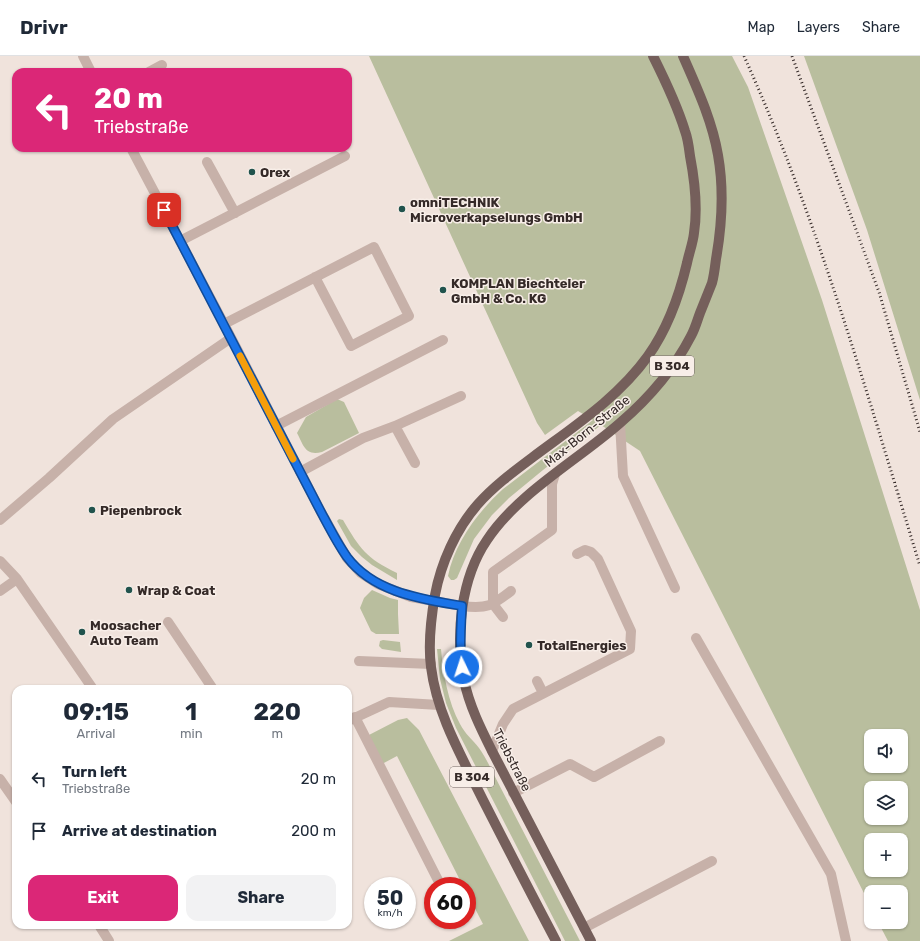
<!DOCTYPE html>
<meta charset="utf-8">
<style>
body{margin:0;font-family:Rubik,sans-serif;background:#f2f2f3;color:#1f2937;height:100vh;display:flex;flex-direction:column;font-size:15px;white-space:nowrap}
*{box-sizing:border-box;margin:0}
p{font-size:13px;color:#747a83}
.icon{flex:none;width:22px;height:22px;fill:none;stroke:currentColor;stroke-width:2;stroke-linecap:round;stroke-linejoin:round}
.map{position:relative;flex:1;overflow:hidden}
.panel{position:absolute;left:12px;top:629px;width:340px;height:244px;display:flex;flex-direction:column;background:#fff;border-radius:12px;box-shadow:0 1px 3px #0004}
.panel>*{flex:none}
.banner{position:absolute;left:12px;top:12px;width:340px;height:84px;border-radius:12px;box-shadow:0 1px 3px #0004;background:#db2777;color:#fff;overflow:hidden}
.fabs{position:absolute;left:864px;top:673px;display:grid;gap:8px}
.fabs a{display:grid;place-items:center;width:44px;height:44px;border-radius:8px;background:#fff;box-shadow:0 1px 3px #0004;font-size:20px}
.speed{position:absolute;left:364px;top:821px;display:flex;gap:8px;font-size:20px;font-weight:700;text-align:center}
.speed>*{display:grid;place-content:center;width:52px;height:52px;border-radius:50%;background:#fff;box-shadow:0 1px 3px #0004;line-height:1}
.speed small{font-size:10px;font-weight:400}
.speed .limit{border:6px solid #d22;background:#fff;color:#111}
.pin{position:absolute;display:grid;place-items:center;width:34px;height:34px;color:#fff;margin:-17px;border-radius:8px;box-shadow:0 2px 6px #0006}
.me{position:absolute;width:44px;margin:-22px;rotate:356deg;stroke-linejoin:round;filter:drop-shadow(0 0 3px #0008)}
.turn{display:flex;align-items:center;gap:14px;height:84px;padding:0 16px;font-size:18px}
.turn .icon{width:52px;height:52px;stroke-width:2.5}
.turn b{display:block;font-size:28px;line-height:34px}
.eta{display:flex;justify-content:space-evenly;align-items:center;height:68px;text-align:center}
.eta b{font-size:24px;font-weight:700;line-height:28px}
.cta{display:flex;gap:8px;margin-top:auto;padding:8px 16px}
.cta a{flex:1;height:46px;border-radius:12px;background:#db2777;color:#fff;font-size:16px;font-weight:700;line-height:46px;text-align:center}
.cta a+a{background:#f2f2f3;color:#1f2937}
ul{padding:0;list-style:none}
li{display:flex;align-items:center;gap:12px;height:52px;padding:0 16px}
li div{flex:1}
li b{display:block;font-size:15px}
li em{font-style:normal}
header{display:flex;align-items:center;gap:24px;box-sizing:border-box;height:56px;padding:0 20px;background:#fff;border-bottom:1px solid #e0e1e3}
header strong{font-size:19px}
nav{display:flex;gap:22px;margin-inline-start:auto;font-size:14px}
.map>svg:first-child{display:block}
.green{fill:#b9be9e;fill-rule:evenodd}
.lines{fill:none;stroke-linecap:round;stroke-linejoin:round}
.lane{stroke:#c7b1a9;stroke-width:10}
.street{stroke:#c7b1a9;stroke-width:10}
.primary{stroke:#755f5b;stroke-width:10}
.rail{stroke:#352a28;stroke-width:3;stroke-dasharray:1 3;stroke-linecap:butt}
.route-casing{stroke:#114b97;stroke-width:10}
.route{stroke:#1a73e8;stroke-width:7}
.slow{stroke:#f59e0b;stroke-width:7}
.poi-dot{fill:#21534d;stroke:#f8eee8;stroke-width:1.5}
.labels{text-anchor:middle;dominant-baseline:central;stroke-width:3;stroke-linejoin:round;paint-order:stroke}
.shield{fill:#f8eee8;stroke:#706562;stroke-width:1}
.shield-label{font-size:12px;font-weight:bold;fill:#352a28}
.poi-label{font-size:13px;font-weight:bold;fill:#352a28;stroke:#f8eee8;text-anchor:start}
.street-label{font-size:13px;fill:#352a28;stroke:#f8eee8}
</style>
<header>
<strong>Drivr</strong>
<nav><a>Map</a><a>Layers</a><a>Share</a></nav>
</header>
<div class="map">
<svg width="920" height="885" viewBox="0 0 920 885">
<rect width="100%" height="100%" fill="#f0e3dc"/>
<path class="green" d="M369,0H732L748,31L822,244L920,554V885H888L878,866H901V836H871V851L640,395L601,369L543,414L509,442L492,459L474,483L457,522L454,524H451L448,520C455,486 478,456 503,433L593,364L578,355L545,379L537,367ZM871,680H901V710H871ZM871,732H901V762H871ZM871,784H901V814H871Z
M804,0H920V344L867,174Z
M337,343L344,346L359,377L322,396C305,400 304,390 297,377L306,361Z
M339,463L343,464C360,493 366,502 397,517V524L372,509L362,501L351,490L337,465Z
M372,534L390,542L398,544V558L399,578H376L371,575L360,552L364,542Z
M383,584L400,586L401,596L382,593L379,590L380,585Z
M437,593H441C443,617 448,646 460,668C465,678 473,684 479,692C485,700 489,709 493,717L580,885H565L456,672L446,647L440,623Z
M407,662L419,674L529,885H449L483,868L467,837V830H463L397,700L382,708L367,680L398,664Z"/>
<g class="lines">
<path class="lane" d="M149,16L162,9
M207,106L235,157
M180,185L345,100
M224,268L374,191L409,260L351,290L315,221
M620,367L623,420L675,532
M276,370L443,284
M395,370L415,407
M300,416L363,382L395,370L461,340
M0,505L17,523L0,535
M17,523L93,633
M462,550C487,553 492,550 511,535
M503,561L493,548V516L552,474V428L555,418
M168,566L213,633
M696,582L831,818L846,885
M359,605L431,608
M537,625L543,637
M355,661L441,830
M348,665L389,646L439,649
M492,695L503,668L513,653L630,593L631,575L598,503L591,496L585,494L577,498
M0,723L16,746
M513,737L570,708L594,721L660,685
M99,869L109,885
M584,872L712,805"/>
<path class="street" d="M83,0L91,16
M131,92L224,268L321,456L347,502L361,517L378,528L411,541L462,550
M0,464L49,422L113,363L231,282"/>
<path class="primary" d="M556,885C531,838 507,791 483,744C462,701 437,659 431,611C428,588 431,562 435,539C441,507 456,473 478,448C494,430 513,416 533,401C573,371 618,342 648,300C668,272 679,241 687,207C689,197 693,187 694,177C698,151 695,126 690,100C689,92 688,83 685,75C677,49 665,24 653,0
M591,885L492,695C481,673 469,649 464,624C455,579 461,522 487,484C518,437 578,404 620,367C648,343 674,313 691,280C695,273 697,265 700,257C704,247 708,237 712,227C714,220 715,211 716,203C722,169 724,133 718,99C712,64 697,32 683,0"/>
<path class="rail" d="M744,0C818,164 867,338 920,510
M792,0L879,236L920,376"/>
</g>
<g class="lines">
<g class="route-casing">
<path id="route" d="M164,154L321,456C329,471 337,487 347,501C374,537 422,543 462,550C461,571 459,591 462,611"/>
</g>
<use href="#route" class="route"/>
<path class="slow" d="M240,300L293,403"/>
</g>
<g class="poi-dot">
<circle cx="252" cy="116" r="4"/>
<circle cx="402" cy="153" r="4"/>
<circle cx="443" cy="234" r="4"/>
<circle cx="92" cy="454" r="4"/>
<circle cx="129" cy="534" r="4"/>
<circle cx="82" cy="576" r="4"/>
<circle cx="529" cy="589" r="4"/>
</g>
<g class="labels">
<g class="shield">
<rect x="650" y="300" width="44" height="20" rx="3"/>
<rect x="450" y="711" width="44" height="20" rx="3"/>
</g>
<g class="shield-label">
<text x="672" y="310">B 304</text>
<text x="472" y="721">B 304</text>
</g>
<g class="poi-label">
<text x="260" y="116">Orex</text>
<text x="410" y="146">omniTECHNIK<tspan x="410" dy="15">Microverkapselungs GmbH</tspan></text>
<text x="451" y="227">KOMPLAN Biechteler<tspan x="451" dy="15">GmbH &amp; Co. KG</tspan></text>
<text x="100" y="454">Piepenbrock</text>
<text x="137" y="534">Wrap &amp; Coat</text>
<text x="90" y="569">Moosacher<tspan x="90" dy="15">Auto Team</tspan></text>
<text x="537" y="589">TotalEnergies</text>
</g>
<g class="street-label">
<text transform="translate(587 375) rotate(-39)">Max-Born-Straße</text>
<text transform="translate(512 704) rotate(63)">Triebstraße</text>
</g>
</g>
</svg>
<div class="fabs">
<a><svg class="icon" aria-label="sound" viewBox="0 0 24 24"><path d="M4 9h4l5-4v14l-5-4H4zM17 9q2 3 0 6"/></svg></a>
<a><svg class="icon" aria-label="layers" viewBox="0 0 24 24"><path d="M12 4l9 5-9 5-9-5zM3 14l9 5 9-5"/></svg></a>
<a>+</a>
<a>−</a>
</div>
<div class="speed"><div>50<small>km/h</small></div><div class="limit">60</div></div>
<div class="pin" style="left:164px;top:154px;background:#d93025"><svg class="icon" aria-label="arrive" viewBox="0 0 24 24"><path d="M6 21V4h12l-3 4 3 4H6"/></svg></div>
<svg class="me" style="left:462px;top:611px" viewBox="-20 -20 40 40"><circle r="17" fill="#1a73e8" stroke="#fff" stroke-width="3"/><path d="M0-11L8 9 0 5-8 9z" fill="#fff"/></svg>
<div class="banner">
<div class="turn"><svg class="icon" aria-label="left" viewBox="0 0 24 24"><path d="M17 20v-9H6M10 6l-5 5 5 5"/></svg><div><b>20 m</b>Triebstraße</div></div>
</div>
<section class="panel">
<div class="eta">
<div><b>09:15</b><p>Arrival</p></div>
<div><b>1</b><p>min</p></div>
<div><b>220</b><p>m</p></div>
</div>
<ul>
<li><svg class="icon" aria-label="left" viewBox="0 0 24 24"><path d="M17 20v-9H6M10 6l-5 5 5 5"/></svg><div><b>Turn left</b><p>Triebstraße</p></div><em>20 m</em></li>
<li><svg class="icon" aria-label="arrive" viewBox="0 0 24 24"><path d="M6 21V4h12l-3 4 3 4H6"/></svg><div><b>Arrive at destination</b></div><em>200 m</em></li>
</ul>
<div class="cta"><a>Exit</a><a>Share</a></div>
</section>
</div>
